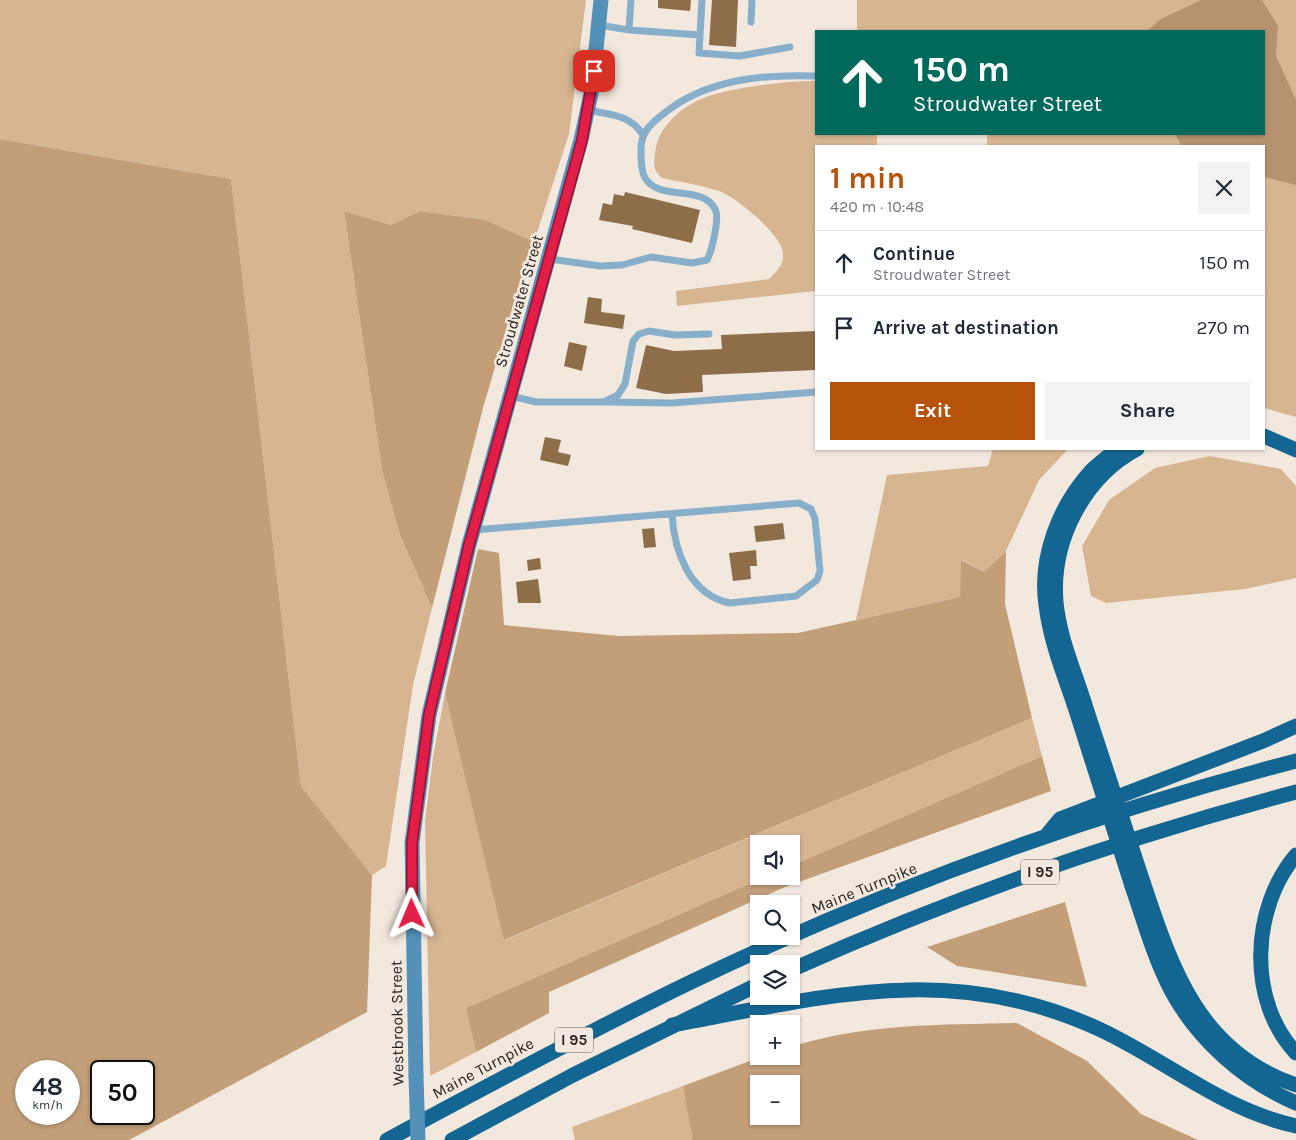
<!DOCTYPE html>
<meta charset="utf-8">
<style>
body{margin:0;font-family:Karla,sans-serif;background:#f2f2f3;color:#1f2937;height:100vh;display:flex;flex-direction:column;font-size:19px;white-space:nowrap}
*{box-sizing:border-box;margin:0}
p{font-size:16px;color:#747a83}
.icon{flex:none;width:28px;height:28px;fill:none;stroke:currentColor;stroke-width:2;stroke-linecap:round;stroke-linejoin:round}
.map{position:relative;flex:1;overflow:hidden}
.side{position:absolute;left:815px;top:145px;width:450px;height:305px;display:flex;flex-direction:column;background:#fff;border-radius:0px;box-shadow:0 1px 4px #0004}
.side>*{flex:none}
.banner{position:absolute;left:815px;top:30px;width:450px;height:105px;border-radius:0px;box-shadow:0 1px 4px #0004;background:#00695c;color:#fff;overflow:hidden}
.buttons{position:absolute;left:750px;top:835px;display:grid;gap:10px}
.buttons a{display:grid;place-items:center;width:50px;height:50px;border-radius:0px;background:#fff;box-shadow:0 1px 4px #0004;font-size:25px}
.speed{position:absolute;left:15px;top:1060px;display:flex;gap:10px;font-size:25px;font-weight:700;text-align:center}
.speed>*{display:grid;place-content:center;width:65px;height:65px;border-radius:50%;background:#fff;box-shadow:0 1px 4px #0004;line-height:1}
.speed small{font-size:12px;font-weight:400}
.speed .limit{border:2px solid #111;border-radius:8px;background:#fff;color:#111}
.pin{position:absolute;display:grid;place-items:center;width:42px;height:42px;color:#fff;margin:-21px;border-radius:10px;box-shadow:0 2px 8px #0006}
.me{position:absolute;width:55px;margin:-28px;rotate:359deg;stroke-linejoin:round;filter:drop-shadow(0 0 4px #0008)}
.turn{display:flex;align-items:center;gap:18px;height:105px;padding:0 15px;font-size:22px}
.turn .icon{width:65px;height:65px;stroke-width:2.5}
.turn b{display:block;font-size:35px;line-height:42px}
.round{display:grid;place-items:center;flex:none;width:52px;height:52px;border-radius:0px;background:#f2f2f3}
.head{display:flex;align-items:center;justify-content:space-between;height:85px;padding:0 15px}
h1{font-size:30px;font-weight:700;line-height:38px;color:#b45309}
.cta{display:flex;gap:10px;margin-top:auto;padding:10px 15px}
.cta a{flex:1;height:58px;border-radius:0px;background:#b45309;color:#fff;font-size:20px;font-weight:700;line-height:58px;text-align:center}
.cta a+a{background:#f2f2f3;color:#1f2937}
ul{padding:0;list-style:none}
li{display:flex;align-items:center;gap:15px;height:65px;padding:0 15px;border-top:1px solid #e0e1e3}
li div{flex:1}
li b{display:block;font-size:19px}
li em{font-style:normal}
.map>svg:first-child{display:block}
.green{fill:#d7b591}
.forest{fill:#c29e79;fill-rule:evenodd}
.water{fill:#b6926e}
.building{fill:#8e6d49}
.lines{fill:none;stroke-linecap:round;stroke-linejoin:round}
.lane{stroke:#88afc9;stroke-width:7}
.secondary{stroke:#5491b8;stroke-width:15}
.highway{stroke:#146692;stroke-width:15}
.secondary-bridge{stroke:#5491b8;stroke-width:15}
.highway-bridge{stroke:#146692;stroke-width:15}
.route-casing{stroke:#92132f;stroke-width:12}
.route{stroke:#e11d48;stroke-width:9}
.labels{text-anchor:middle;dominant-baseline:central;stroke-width:5;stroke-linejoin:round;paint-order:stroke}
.shield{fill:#f2e8de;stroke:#645e58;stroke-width:1}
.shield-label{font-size:15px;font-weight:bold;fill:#27231f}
.street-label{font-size:16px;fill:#27231f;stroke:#f2e8de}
</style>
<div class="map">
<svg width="1296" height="1140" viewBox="0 0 1296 1140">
<rect width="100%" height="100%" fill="#f2e8de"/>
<path class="green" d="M0,0H586L569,134L534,242L486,220L420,211L391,225L344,211L382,470L400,535L432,608L413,685L386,866L372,875L301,786L231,179L0,139Z
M857,0H1296V417L1264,408V146H987V134H1264V31H857Z
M816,81V134H877V146H816V291L677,306L676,291L769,279C777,271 784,265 783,253C782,235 736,197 719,191C701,185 681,182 662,178C651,169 654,161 656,147C661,124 684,105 706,97C730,88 790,80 816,81Z
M993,449H1068L1039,480L1006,551L984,572L962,560L960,597L856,620L887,475L988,466Z
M1210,456L1281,469L1296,486V578L1245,589L1106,603L1091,596L1082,546L1109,500L1155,468Z
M445,693L505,940L1032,718L1042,756L791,866V844H759V876H767L466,1008L476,1052L430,1076L425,821L433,757Z
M683,1086L686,1101L708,1140H575L572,1127Z"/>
<path class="forest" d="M0,139L231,179L301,786L372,875L367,1012L129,1140H0ZM69,1071V1114H26V1071ZM101,1071H144V1114H101Z
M344,211L391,225L420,211L486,220L534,242L526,261L483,408L432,608L400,535L382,470Z
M478,549L499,553L504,625L619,636L798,633L960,597L961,560L984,572L1006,551L1005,604L1032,718L504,940L445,693Z
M1042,756L1051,791L785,887L549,992V1013L476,1052L466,1008L767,876H791V866Z
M1065,902L1087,987L957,966L927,947Z
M1017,1023L1087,1061L1141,1114L1198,1140H693L683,1086L763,1056H791V1047C865,1023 941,1025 1017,1023ZM759,1084H791V1116H759Z"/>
<path class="water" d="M1201,0H1262L1278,26L1276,56L1296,100V185L1264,177V146H1182L1175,134H1264V31H1147L1161,19Z"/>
<path class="building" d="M658,0H691L690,11L658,8Z
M712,0H738L736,47L709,45Z
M625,192L700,210L692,243L632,229L633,226L599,220L603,203L612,205L614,194L624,196Z
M588,297L602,299L601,312L625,315L623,329L584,323Z
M816,331V370L702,375L703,392L666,394L636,388L646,345L674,351L722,349L721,335Z
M569,342L587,346L582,371L564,366Z
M545,437L561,440L558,452L571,455L568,466L540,460Z
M783,523L785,539L756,542L754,526Z
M654,528L656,547L644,548L642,529Z
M756,550L757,566H750L751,579L733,581L729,553Z
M540,558L541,569L528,571L527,560Z
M538,579L541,603H518L516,582Z"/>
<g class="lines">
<path class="lane" d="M751,22L752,0
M599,25L629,30L700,35L702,0
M629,30L631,0
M700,35L699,53L740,56L790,47
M588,110C610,115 630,114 643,135
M550,259L600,266L622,265L651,257L692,263L707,260C712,250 720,218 715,209C702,184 660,202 645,178C641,171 641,160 641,152C640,134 649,125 662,115C705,79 763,74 816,76
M511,396L536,402H604L618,395L625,384L633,341L639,334L649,331L675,335L709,334
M607,402L672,403L816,392
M474,530L799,503L811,509L815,519L820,571L817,580L796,596L730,603C689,595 674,550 672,514"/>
<path class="secondary" d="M416,1076L412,843L429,715L469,545L581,140L592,89L601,0"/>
<path class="highway" d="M1264,436L1296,450
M1084,702C1074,670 1059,636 1056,602C1051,542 1083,478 1137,449
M1074,704C1063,672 1050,639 1046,605C1039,558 1059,506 1091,471C1099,463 1109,456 1117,449
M1046,836L1060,819L1263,741L1296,726
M1296,855C1251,908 1247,1001 1296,1053
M1143,882C1172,969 1199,1052 1296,1085
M1132,886C1144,921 1154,957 1171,990C1197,1039 1244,1081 1296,1103
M791,970C954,897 1123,838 1296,792
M672,1025C823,997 952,960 1101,1030C1167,1061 1223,1110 1296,1126
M387,1140C487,1086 588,1032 691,982C884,889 1089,815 1296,761
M452,1140L573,1075L759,984"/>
<path class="secondary-bridge" d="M416,1076L418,1140"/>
<path class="highway-bridge" d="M1084,702L1143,882
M1074,704L1132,886"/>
</g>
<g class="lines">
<g class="route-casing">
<path id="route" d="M412,914V843L429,715L469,545L568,191L582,140L594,71"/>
</g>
<use href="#route" class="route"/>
</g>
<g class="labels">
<g class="shield">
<rect x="1021" y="859.5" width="38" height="25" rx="4"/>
<rect x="555" y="1027.5" width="38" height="25" rx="4"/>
</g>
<g class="shield-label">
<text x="1040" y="872">I 95</text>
<text x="574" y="1040">I 95</text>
</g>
<g class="street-label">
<text transform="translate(519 301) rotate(-74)">Stroudwater Street</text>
<text transform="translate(864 888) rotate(-22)">Maine Turnpike</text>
<text transform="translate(397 1023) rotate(-91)">Westbrook Street</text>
<text transform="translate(483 1068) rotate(-28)">Maine Turnpike</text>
</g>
</g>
</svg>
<div class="buttons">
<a><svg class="icon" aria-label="sound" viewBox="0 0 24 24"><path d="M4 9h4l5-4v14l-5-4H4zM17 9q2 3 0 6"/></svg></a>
<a><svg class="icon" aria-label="search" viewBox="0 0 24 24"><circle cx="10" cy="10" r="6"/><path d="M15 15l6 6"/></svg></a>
<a><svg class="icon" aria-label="layers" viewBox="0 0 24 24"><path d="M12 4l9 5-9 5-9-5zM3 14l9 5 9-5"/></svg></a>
<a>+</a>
<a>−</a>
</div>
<div class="speed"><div>48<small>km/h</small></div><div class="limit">50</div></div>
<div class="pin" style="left:594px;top:71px;background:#d93025"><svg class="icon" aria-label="arrive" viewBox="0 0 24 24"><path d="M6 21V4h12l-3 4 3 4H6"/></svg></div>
<svg class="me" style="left:412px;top:914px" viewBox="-20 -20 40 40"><path d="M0-17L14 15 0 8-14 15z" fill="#e11d48" stroke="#fff" stroke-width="4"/></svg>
<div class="banner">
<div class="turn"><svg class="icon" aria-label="ahead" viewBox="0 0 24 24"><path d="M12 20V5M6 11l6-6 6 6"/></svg><div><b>150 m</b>Stroudwater Street</div></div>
</div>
<section class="side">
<div class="head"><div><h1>1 min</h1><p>420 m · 10:48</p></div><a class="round"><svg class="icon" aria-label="close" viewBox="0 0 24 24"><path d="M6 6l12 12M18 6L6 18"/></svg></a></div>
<ul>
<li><svg class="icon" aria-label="ahead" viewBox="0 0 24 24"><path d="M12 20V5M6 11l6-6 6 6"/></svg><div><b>Continue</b><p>Stroudwater Street</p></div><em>150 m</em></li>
<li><svg class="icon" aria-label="arrive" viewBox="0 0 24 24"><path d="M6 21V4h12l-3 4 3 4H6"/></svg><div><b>Arrive at destination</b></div><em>270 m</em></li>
</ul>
<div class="cta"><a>Exit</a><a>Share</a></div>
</section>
</div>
